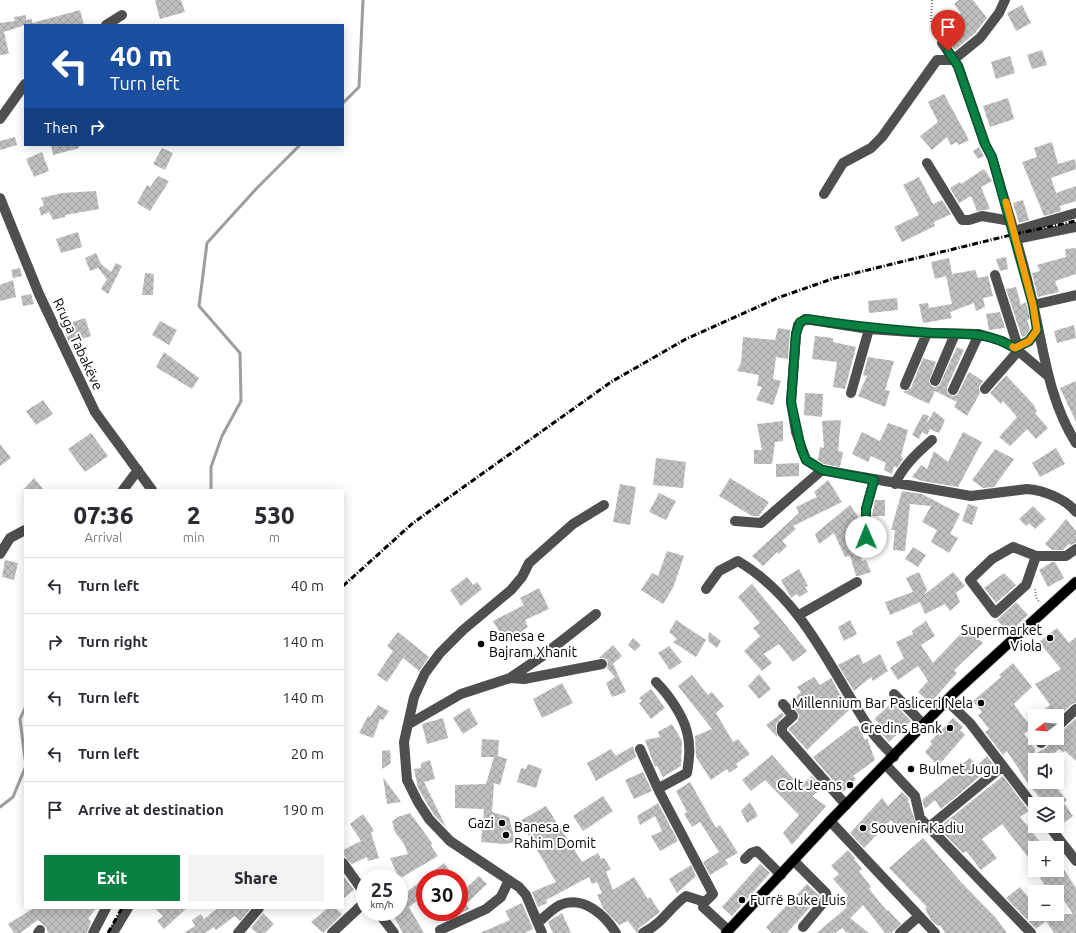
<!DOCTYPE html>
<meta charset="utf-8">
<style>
body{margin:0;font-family:Ubuntu,sans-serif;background:#f2f2f3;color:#2b2b33;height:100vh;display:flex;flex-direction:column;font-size:15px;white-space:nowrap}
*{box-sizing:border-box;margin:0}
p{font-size:13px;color:#7c7c81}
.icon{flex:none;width:22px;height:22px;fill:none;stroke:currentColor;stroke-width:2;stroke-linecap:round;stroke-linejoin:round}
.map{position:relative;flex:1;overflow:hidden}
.drawer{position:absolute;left:24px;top:489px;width:320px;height:420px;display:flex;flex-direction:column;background:#fff;border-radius:0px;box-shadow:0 2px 10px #0003}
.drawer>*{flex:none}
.guide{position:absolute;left:24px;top:24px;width:320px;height:122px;border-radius:0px;box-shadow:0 2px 10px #0003;background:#1a4fa0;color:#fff;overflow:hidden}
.needle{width:26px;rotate:254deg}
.fabs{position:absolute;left:1028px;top:709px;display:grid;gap:8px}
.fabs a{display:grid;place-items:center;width:36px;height:36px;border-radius:0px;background:#fff;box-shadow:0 2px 10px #0003;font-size:20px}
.speed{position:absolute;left:356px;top:869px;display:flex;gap:8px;font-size:20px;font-weight:700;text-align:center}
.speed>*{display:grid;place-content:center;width:52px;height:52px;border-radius:50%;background:#fff;box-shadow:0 2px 10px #0003;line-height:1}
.speed small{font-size:10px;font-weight:400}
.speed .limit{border:6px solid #d22;background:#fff;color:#111}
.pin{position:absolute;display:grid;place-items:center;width:34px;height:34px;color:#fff;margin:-41px -17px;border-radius:50% 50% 50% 0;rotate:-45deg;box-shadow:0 0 4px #0007}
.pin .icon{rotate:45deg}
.me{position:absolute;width:44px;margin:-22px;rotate:359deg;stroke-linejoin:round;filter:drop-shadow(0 0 3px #0008)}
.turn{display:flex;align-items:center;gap:14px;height:84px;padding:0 20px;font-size:18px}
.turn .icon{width:52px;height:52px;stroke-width:2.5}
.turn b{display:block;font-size:28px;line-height:34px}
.then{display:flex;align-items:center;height:38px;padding:0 20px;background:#0003;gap:8px;font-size:15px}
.eta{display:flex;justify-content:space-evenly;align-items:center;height:68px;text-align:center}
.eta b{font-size:24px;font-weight:800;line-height:28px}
.action{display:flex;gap:8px;margin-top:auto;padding:8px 20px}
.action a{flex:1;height:46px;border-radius:0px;background:#0b8043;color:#fff;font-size:16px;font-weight:800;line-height:46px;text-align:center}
.action a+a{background:#f2f2f3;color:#2b2b33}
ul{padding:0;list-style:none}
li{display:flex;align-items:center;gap:12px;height:56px;padding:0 20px;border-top:1px solid #e1e1e2}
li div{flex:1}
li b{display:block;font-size:15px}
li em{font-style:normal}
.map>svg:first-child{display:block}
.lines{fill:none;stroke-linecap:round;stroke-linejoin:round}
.stream{stroke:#9d9d9d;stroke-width:3}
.building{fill:url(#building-cross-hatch)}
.major-casing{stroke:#dbdbdb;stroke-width:12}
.path{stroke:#717171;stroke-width:2;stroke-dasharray:1 2;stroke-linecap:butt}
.minor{stroke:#4f4f4f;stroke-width:10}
.major{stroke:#000;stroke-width:10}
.rail{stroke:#000;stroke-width:3;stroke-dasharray:6 2 1 2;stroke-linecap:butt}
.route-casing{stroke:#07532c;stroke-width:10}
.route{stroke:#0b8043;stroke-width:7}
.slow{stroke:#f59e0b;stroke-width:7}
.poi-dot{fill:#000;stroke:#fff;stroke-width:1.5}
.labels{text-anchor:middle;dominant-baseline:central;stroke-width:4;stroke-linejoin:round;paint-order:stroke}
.street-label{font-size:14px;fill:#000;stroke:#fff}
.poi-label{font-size:14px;fill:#000;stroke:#fff;text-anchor:end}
</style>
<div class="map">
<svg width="1076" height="933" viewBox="0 0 1076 933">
<defs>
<pattern id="building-cross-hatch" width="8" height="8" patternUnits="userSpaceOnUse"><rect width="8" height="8" fill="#bfbfbf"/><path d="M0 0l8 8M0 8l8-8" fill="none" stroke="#a2a2a2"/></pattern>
</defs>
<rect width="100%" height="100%" fill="#fff"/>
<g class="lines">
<path class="stream" d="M343,103L359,87L363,0
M211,490V467L222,436L241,401L240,353L199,306L207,243L256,189L300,145
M25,708L20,719L25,759
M0,807L13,797L25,768"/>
</g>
<path class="building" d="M155,0H181L185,12L160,19Z
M959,0H973L987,18L975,33L955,50L943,35L955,25L951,21L961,13L954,4Z
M1022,5L1031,23L1016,31L1007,13Z
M80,10L84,25H25L4,32L9,54L0,55V23L15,21L14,17L26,15V20L32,19V23Z
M1042,50L1047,65L1032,69L1027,55Z
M1010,56L1015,73L996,79L991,62Z
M944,94L969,140L959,145L957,142L951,145L947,137L932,150L920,136L938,122L928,102Z
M1008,98L1014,119L990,127L983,106Z
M15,137L17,145L0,150V141Z
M1052,142L1058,164L1075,159L1076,167V169L1051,178L1056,193L1076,186V201L1060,206L1061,211L1044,216L1022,162L1037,157L1034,148Z
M51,145H79V148L53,155Z
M979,147L984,156L978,159L973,151Z
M162,148L173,153L165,170L153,164Z
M42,152L49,171L34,177L26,159Z
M984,169L992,181L981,187L990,209L977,211L971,196L959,203L950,188L960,182L961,184Z
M158,176L169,181L150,211L137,203L147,185L150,187Z
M919,177L933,204L942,200L951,214L934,222L935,226L902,242L894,227L919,215L903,185Z
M96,191L99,209L65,215V217L53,220L49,212L41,216L39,208L44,205L41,198L62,193Z
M1023,200L1029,220L1019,223L1013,203Z
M78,232L82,247L61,253L56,239Z
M1076,248V274L1055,281L1059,292L1038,297L1032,273L1040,271L1037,265L1066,257L1065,249Z
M96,253L101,264L111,272L116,263L122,266L108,294L101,289L107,279L98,268L90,271L85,258Z
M1006,257L1008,269L1000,271L996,259Z
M949,258L952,274L975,270L978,278L988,276L993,296L983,298L985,307L976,311L974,303L950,312L952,318L923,323L919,304L928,303L929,308L952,304L946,276L935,279L931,262Z
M20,268L22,276L13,278L11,270Z
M145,273L154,274L153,295H142Z
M13,280L16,297L0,301V285Z
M1016,287L1021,305L1026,302L1030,319L1027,320L1030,329L1025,336L1022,337L1006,289Z
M31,294L34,304L23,306L21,296Z
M897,298L898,310L869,313L868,301Z
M1000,312L1005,328L989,330L986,314Z
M85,318L91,336L69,343L63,325Z
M160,321L177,330L169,345L152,335Z
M1074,325L1076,338L1057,343L1054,331Z
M778,328L790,330L788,359L776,357L773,379L781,381L773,405L756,400L762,387L757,386L759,375L737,371L741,363L743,337L775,340Z
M815,336L833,338V342L856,347L845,389L833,387L837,362L812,359Z
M957,347L964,350L947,387L948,394L953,396L957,395L969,372L983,381L979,387L980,393L967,416L954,407L957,402L935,391L929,404L903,392L911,388L923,358L936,362L929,382L933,387L939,386Z
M164,352L199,378L192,389L156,367Z
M868,357L894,361L885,390L890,391L885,407L858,396L867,376L863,375Z
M1006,375L1033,404L1037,411L1035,413L1048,428L1036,439L1027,429L1010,446L999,437L1017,417L1003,401L1001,404L990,393Z
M1076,381V422L1060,388Z
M805,393L823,394L822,417L804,415Z
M43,400L53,414L36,425L26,411Z
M934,411L945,420L939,433L930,429L927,435L922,432L919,439L912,435L923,414L929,416L926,424Z
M841,420L838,451L843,452L840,467L824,464L818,460L820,447L824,448L822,421Z
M783,421V441L775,442L772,464H754V450H762L757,424Z
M888,423L908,430L901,456L903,459L897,468L894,466L892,474L884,470L886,463L871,456L868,462L852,454L862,432L880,441Z
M963,432L982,442L958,487L922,481L912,477L921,465L927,469L934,451L948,462Z
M91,433L108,456L85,472L68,449Z
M0,444L11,458L0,466Z
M1056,448L1065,464L1040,477L1032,463Z
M995,449L1014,459L994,487L983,488L972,480Z
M656,458L686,462L683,488L653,485Z
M799,463V476L776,477V464Z
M34,478L44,490H23Z
M730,478L769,502L759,516H752L719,496Z
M828,480L842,502L793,526L796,529L782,541L787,546L779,554L777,552L763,566L752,556L799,513L796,507L817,497L814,492Z
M620,484L636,487L630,525L613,522Z
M902,491L922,494L960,514L950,534L958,538L949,553L931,542L937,530L922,522L931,506L910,504L905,551L893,550L895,530H891Z
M659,493L676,501L666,520L649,512Z
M875,500H885V516H872Z
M968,504L978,507L972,525L962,521Z
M850,505L857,515L860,523V532L856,534L862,561L866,560L871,572L859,576H856L850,556L845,557L834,533L819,544L815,534Z
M1033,506L1046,519L1035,529L1029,523L1026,526L1019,519Z
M1066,519L1076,531V543L1070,545L1069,544L1063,550H1052L1045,544Z
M913,547L926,555L918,567L905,559Z
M667,551L684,556L673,588L663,604L641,590L652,573L658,576Z
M5,560L18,563L14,580L2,577Z
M1052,562H1055L1064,578L1048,587L1039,570Z
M799,569L808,586L805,587L808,592L799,597L797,594L791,598L781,580Z
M919,572L927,590L924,595L953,572L965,586L956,593L960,602L950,611L945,604L925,614L920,602L890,615L885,602L913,592L906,578Z
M1004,573L1016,585L996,603L984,588Z
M467,577L473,585L477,582L482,589L461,606L450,590Z
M752,584L807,651L793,662L779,644L764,654L772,663L762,671L744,651L760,636L753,628L760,623L738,597Z
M539,588L549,609L525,620L528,627L506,642L493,621L524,605L520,598Z
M1016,602L1028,615L1009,633L997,620Z
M676,620L706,640L696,657L673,642L677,639L669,632Z
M850,620L857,634L844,641L838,627Z
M926,621L935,636L921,645L933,663L967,627L983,643L954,670L957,673L930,703L918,692L928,681L918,666L898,680L890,668L904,658L896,642L913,634L912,631Z
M1057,628L1069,643L1076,637V703L1072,704L1057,718V716H1035V725L1024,734L1035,749V754L1046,748L1054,738H1057V733L1061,732L1076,718V761L1065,751L1063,752L1059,749L1046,760H1035V782H1052L1067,800L1064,803L1073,816L1058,827L1057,804H1045L1027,782L1007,751L1003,755L985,732L989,729L978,715L982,712L973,701L1001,677L999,675L1013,663L1032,687L1014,704L1027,722L1050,705L1035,684L1061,669L1039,642Z
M398,632L429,657L419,671L403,658L387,682L377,675L393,651L387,646Z
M709,632L721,641L717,648L708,641Z
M633,638L641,645L635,651L628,645Z
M613,645L622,656L613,664L626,692L612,697L606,683L615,677L607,668L608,663L607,660L604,658H599Z
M669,646L682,662L670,670L658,653Z
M859,654L863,664L880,654L888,671L873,681L871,677L854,691L838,665Z
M759,674L771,689L759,699L748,686Z
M692,675L708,695L712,692L724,706L716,713L733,742L738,739L750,754L736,764L738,767L729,773L727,769L711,780L696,757L695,736L712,729L678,686Z
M814,677L820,685L831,678L849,710L807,750L788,729L798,721L799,715L790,702L801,692L797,687Z
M562,683L573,703L542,718L533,699Z
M651,689L665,708L651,719L639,703L642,701L639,698Z
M893,702L911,721L889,742L880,732L883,727L874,719Z
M378,705L389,711L383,720L380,719L373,738L359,733L368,716L370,717Z
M469,708L478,724L463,734L453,718Z
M782,713L784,715L776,724L777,737L766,725Z
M443,718L448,738L427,744L422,724Z
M953,718L963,727L960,730L965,735L938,766L925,752L932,744L930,742Z
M672,724L682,741L681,766L663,777L657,766L655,767L645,740L660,737L658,732Z
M854,726H858L865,740L867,738L875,760L853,776L856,779L843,792L813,757Z
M482,739L499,740L498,756L507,759L500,785L494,783L492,812L509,817L515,842L505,844L481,842L484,809L455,808V785L486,784L494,757H481Z
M633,746L636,757L596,781L587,763L611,749L616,756Z
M390,750L391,763L382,769V751Z
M772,755L800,786L812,776L823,788L812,796L826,806L792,845L783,833L799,815L765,780L751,791L742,780Z
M987,756L993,764L971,784L941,809L935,800L925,809L922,800L960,770L958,768L970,758L977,766Z
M430,760L435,779L424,782L446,827L434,815L418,788L414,769L421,768V763Z
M528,764L542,769L536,788L517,782L521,768L526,769Z
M643,772L652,791L634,799L625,780Z
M1003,776L1029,811L1020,817L1045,848H1035V866L1002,824L982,839L997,858L981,870L966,851L963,853L938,828Z
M383,777L401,802L387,804Z
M690,782L716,828L720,825L738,853L725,860L728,864L710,875L703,862L719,852L700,822L692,827L684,814L687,812L676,791Z
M902,792L909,799L908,801L916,823L905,834L891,820L864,848L850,833L882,798L888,806Z
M603,796L613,811L583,831L573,816Z
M750,802L758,816L747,823L741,811Z
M658,803L678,841L660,851L651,836L662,831L655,816L640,825L637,816Z
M546,806L582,862L598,853L601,859L604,858L611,869L606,872L613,890L634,877L648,899L650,897L660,912L639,928L637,933L628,921L619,925L603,908L597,895L602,893L597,882L592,884L589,877L546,900L547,903L538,907L532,892L556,882L520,821Z
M410,813L432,843L431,846L438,856L399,879L390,858L408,854L404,844L395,832L392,821L398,817Z
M363,814L374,831L371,833L379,858L368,861L367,857L352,864L345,857L343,850L361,841L350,824Z
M923,838L961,882L996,918L1007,933H945L940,925L938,926L931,920L925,908L927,907L889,868Z
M848,850L855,858L854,859L862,869L859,871L871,887L869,889L887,911L888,910L901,924L891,933H885L863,905L850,918L869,933H847L842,928L835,933H817L847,907L842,902L848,896L833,879L839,874L831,866Z
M444,863L450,871L441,878H425V892L415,898L417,901L409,907L424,933H403L391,912H399V898Z
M760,864L770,873L732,916L722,907Z
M691,865L696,876L677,893L669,879Z
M1061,865L1076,888V933H1054L1046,921L1036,929L1006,898L1020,887L1035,906V911L1030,914H1073L1058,892H1049L1040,878L1053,870H1057V868Z
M343,875L354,890L343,899Z
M479,876L487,884L466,904L469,909L459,914V888L461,893L467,890L465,889Z
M807,884L820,896L787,933H772L766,927Z
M522,903L533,929L525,933H480L510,920L505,911Z
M34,908H96L88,919L91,921L87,933H48L46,927L38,920L20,933H14L8,924Z
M155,908H187L164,929L157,921L163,916Z
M218,908H251L240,921L235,916L216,930L214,927L205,933H184L195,926L192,920L201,914L204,919Z
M328,908H335L342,914L323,933L311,922Z
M263,913L274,924L265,933H257L251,928Z
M562,913L571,933H553L548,922Z"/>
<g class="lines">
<g class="major-casing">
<path id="major" d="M726,933L830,821L953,694L1076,582"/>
</g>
<path class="path" d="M932,0L931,22L937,35
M1035,589L1036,597L1040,603"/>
<path class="minor" d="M106,25L122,15
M942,43L958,66L985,144L992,157C1006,206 1022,254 1033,304C1044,351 1049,401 1076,443
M0,119L25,84
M927,163L962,220H969L982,216L1011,221
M824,194L843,163L871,148L882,137L937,60H953L980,38L999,13L1005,0
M0,198L39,294L95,412L152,490
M1014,231L1076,213
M1016,239L1076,227
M995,275L1018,347
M1033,305L1076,295
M1015,348L1029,341L1037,330
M1048,376L1015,348L1002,341L979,334L927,333L869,329L805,319L798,325L796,334L791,402L796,432L806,460L822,470L971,496L1027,489C1043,490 1066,499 1076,512
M935,381L955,334
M905,385L927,333
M985,389L1018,351
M953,390L979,334
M851,393L869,329
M895,484C903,466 917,453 932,440
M123,490L138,470
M735,521L761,523L822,470
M866,537V509L874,480
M0,554L10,538L25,530
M1036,556L1026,585L995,613L970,580L992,559L1013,547L1036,556H1066L1076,549
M706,589L719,571L738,561C804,600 831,672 872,732C878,741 887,749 894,757
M799,615L857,582
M510,678L524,679L602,664
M656,682C668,694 683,715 687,732C691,746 689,760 687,773L661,787L659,791L713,894L704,903L703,907L728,930
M894,694L924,725
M947,701L970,723L1035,808
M783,704L793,716L782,726V732L846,805
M409,724L461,694L510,678L541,657L596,614
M1057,727L1076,709
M1041,743L1046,738
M640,749L659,791
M886,765L915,796L920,818L1031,933
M830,821L935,933
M1049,826L1076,861
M929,827L1003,766
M745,859L751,853L757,851L781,875
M794,861L826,893L827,898L803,927
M343,863L365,894
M378,912L394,933
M538,923C544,917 552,909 560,905C583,895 605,915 616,933
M440,930L486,909L501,897L509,880
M38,933L40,930
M93,933L106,908
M113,933L128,908
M238,933L259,908
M332,933L365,902
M542,933L526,895L519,887L450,841L429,819L418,802L407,780L404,742L414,697L425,673L440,653L463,630L511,590L522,577L529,563L573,524L604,505
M643,933C663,923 669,908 686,896L705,902
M900,933L919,916"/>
<use href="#major" class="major"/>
<path class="rail" d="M343,586L413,523L611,382L686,339L780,297L835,278L1015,234L1076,221
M108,933L122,908"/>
</g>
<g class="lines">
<g class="route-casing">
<path id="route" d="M866,537V509L874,480L822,470L806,460L801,448L791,402L796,334L800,322L807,319C845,325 882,329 920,332C957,336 981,328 1015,348L1029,341L1037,330L1033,305L992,157L985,144L958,66L948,51"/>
</g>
<use href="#route" class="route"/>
<path class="slow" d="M1006,202L1033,305L1037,330L1029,341L1015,348L1013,347"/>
</g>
<g class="poi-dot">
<circle cx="1050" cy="638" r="4"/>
<circle cx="481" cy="644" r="4"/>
<circle cx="981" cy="703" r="4"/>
<circle cx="950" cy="728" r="4"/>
<circle cx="911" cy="769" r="4"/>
<circle cx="850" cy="785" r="4"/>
<circle cx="502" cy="823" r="4"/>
<circle cx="863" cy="828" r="4"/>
<circle cx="506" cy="835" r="4"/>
<circle cx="742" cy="900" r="4"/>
</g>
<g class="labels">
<g class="street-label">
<text transform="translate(78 344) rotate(65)">Rruga Tabakëve</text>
</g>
<g class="poi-label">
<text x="1042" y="630">Supermarket<tspan x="1042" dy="16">Viola</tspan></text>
<text x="489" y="636" text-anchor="start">Banesa e<tspan x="489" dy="16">Bajram Xhanit</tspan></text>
<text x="973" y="703">Millennium Bar Pasliceri Nela</text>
<text x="942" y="728">Credins Bank</text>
<text x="919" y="769" text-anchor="start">Bulmet Jugu</text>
<text x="842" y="785">Colt Jeans</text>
<text x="494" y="823">Gazi</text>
<text x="514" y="827" text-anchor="start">Banesa e<tspan x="514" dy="16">Rahim Domit</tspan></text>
<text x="871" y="828" text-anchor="start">Souvenir Kadiu</text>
<text x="750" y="900" text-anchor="start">Furrë Buke Luis</text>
</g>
</g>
</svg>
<div class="fabs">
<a><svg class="needle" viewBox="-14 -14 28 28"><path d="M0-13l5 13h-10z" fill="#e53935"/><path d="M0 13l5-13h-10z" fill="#7c7c81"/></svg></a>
<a><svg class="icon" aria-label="sound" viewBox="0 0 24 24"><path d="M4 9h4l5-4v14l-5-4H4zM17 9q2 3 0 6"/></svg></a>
<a><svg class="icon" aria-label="layers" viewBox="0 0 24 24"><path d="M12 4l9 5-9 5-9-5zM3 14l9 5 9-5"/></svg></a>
<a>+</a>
<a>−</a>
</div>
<div class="speed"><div>25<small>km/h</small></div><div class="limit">30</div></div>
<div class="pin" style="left:948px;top:51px;background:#d93025"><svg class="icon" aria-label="arrive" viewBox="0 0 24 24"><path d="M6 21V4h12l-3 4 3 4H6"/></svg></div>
<svg class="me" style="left:866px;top:537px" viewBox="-20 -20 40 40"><circle r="19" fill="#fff"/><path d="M0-13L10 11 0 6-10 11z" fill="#0b8043"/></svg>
<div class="guide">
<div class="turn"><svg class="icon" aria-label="left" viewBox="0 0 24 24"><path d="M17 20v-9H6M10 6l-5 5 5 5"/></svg><div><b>40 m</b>Turn left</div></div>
<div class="then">Then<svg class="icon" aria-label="right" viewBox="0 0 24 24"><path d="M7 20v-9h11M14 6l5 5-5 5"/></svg></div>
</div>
<section class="drawer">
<div class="eta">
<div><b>07:36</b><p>Arrival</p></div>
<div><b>2</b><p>min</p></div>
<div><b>530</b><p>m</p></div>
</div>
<ul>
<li><svg class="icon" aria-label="left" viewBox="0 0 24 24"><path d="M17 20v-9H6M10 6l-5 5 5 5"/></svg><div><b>Turn left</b></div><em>40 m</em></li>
<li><svg class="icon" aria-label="right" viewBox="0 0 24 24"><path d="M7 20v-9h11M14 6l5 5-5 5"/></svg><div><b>Turn right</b></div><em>140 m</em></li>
<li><svg class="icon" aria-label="left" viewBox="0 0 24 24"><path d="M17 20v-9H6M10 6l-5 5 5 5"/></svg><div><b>Turn left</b></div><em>140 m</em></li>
<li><svg class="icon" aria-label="left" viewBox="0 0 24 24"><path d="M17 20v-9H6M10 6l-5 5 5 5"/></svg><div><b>Turn left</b></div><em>20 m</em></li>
<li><svg class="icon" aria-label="arrive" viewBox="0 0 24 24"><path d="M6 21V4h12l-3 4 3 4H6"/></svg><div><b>Arrive at destination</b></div><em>190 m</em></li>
</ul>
<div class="action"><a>Exit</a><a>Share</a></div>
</section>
</div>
